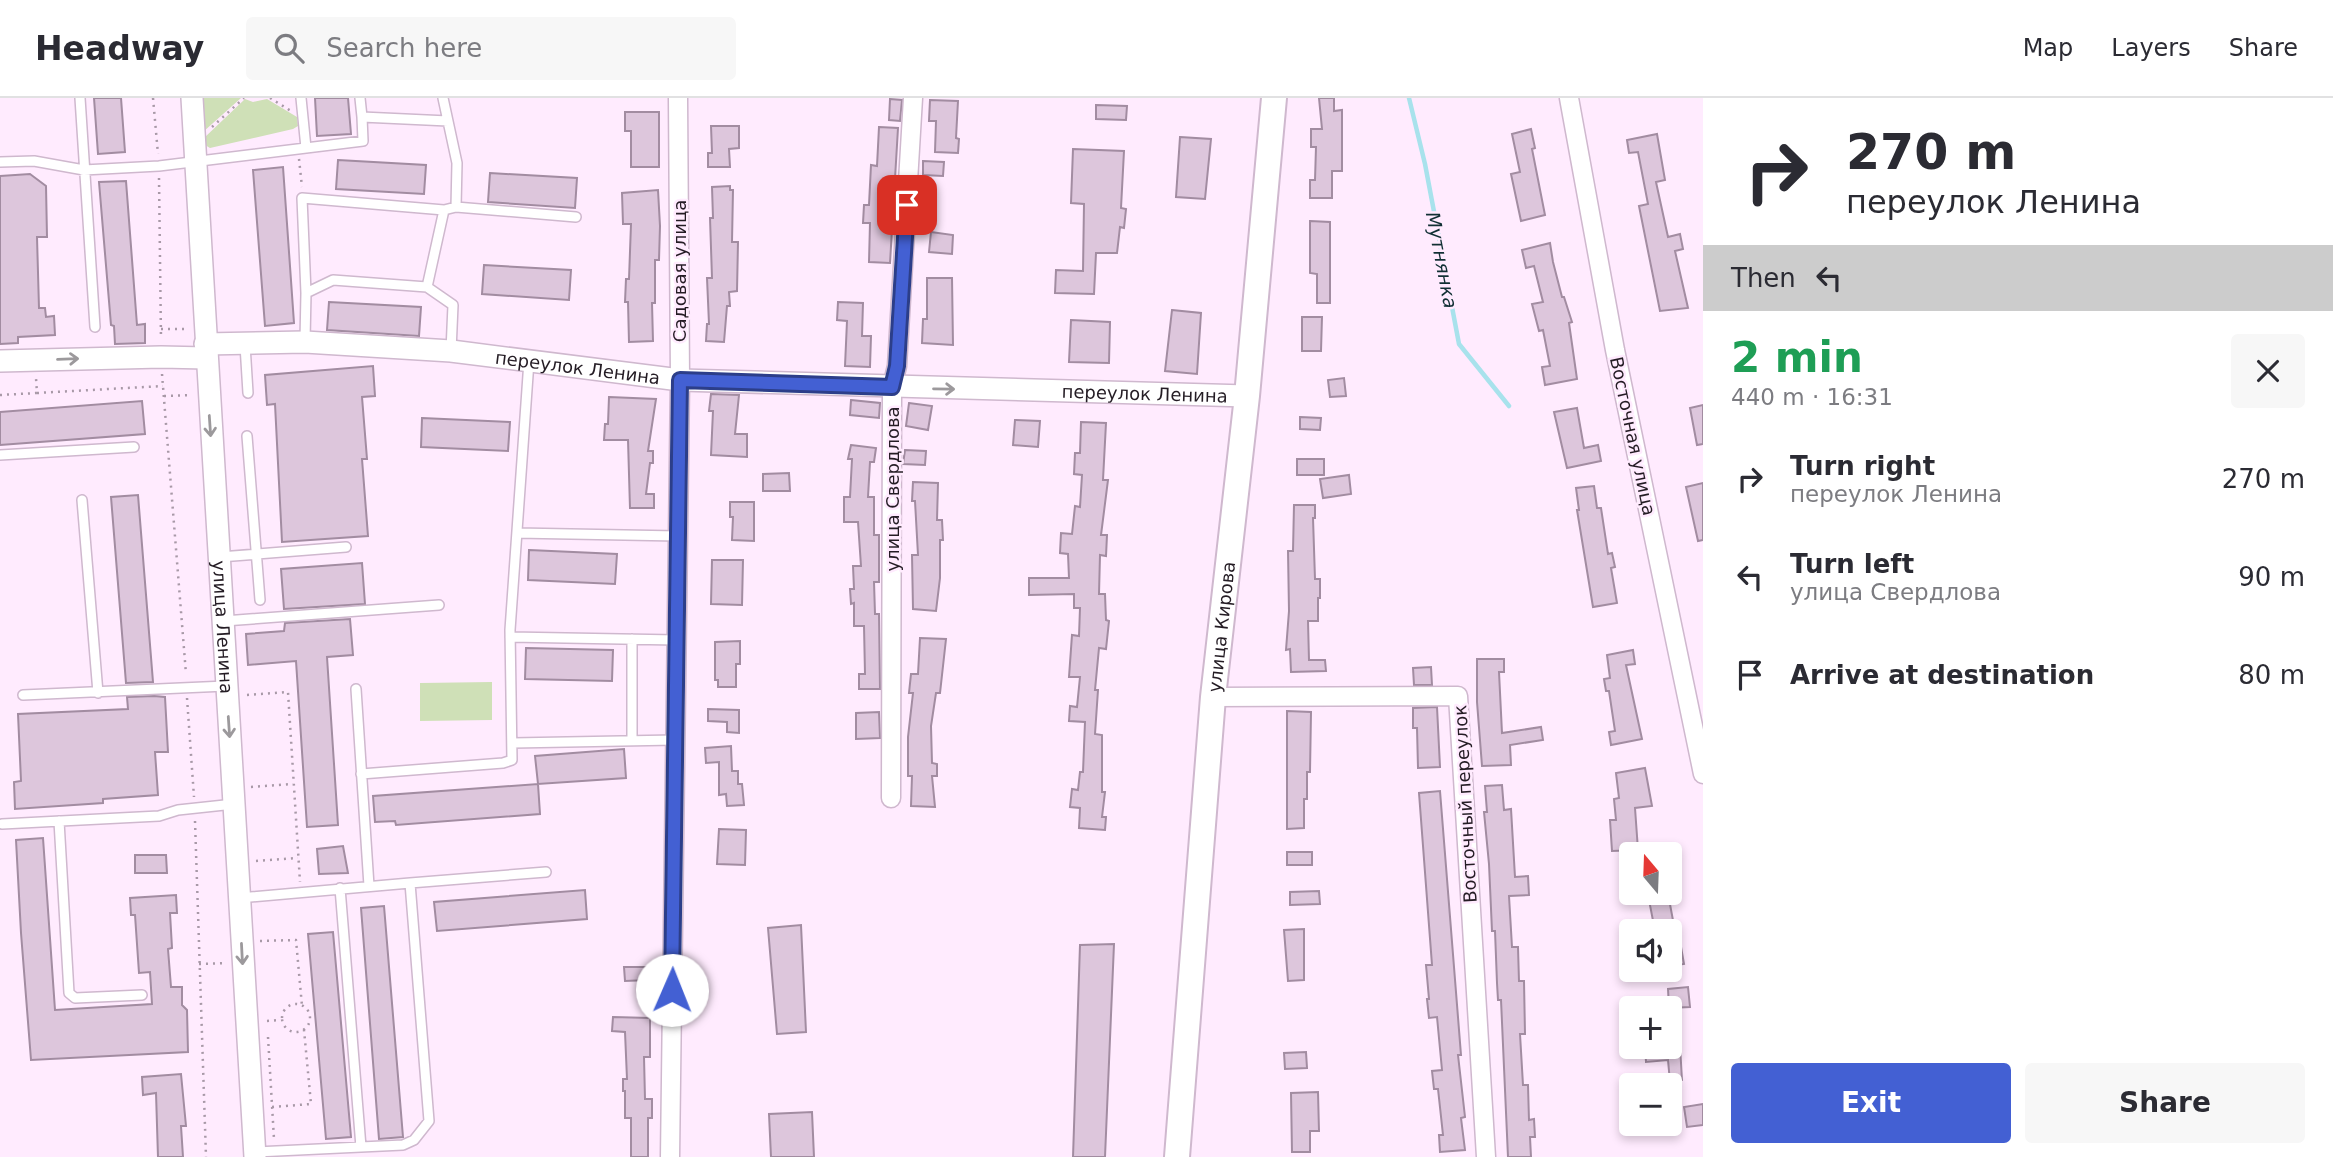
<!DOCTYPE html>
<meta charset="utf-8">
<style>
body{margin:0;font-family:"DejaVu Sans",sans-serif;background:#f7f7f7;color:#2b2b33;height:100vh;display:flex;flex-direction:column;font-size:26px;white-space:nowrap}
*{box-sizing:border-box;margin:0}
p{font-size:23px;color:#7c7c81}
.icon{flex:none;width:38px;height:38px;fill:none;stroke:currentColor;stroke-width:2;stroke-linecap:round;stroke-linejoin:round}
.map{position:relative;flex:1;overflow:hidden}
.details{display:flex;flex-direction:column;background:#fff;width:630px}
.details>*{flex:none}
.top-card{background:#fff;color:#2b2b33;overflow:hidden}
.needle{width:46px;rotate:341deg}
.fabs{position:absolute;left:1619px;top:744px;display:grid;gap:14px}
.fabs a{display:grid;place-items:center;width:63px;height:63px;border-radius:7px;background:#fff;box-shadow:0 4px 10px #0003;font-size:35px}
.pin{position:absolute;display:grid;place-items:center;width:60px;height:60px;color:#fff;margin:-30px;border-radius:14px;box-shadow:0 4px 10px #0006}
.me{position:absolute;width:77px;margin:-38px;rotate:1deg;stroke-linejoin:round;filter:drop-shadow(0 0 5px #0008)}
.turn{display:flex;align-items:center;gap:24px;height:147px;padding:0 28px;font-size:32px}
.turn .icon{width:91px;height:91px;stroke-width:2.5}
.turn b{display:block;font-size:49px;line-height:60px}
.then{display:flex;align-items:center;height:66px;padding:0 28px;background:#0003;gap:14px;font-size:26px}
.round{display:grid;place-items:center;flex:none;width:74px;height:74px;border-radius:7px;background:#f7f7f7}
.overview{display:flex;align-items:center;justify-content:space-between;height:119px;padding:0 28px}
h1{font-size:42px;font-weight:700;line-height:52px;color:#1e9e55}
.cta{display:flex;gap:14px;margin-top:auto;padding:14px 28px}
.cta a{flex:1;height:80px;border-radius:7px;background:#4360d3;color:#fff;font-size:28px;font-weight:700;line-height:80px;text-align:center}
.cta a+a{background:#f7f7f7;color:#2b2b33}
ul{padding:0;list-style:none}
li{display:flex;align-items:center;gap:21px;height:98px;padding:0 28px}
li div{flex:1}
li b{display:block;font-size:26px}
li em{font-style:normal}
header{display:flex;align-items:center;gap:42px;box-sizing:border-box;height:98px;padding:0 35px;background:#fff;border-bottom:2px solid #e1e1e2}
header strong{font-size:33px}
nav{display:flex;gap:38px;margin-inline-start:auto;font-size:24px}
.search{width:490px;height:63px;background:#f7f7f7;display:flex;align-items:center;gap:18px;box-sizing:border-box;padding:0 24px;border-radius:7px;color:#7c7c81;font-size:26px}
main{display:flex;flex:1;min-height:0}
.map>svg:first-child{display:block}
.green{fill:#cfe0b7}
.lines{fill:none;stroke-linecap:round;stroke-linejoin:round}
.stream{stroke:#a8e2ec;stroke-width:4.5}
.building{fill:#ddc6dc;stroke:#a28ca1;stroke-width:2}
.service-casing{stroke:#cfb8ce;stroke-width:12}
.minor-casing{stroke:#cfb8ce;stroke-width:21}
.tertiary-casing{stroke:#cfb8ce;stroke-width:24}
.secondary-casing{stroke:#cfb8ce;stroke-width:28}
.path{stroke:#a899a7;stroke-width:2.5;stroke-dasharray:2 5;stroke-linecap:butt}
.service{stroke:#fff;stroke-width:9}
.minor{stroke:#fff;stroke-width:18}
.tertiary{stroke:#fff;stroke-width:21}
.secondary{stroke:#fff;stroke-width:24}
.oneway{stroke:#9c999c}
.route-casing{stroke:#2c3e89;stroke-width:18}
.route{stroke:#4360d3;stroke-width:12}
.labels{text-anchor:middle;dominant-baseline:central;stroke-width:5;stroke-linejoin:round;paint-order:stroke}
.street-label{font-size:18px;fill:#241c24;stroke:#ffebfe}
.water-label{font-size:19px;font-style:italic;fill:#112f34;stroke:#ffebfe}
</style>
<header>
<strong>Headway</strong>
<div class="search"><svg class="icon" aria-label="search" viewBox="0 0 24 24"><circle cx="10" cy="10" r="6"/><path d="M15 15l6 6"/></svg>Search here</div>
<nav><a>Map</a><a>Layers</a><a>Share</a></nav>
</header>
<main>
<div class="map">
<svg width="1703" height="1059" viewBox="0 0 1703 1059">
<rect width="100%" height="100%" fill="#ffebfe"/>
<path class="green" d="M202,0H241L203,34Z
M245,1L253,4L267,1L297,19L298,28L293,31L210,50L205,47L204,40Z
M492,584V622L420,623V585Z"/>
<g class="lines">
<path class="stream" d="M1409,0L1425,66L1459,246L1509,308"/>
</g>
<path class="building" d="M94,0H121L125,54L98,56Z
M315,0H348L351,36L317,38Z
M1319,0H1334V13L1342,12V73H1332V100H1310V82H1315L1316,49H1311V31H1322Z
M890,1L902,2L900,23L889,22Z
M930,2L958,3L956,40L959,41L958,55L935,54L936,23H929Z
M1096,7L1127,8L1126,22L1096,21Z
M625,14H659V69H631V33H625Z
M711,28H739V50L729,51L730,69H708V55H712Z
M879,29L898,30L890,165L869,164L870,125H863L864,107H869L871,67L877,68Z
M1531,31L1535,50L1532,51L1545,117L1521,123L1511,76L1520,74L1512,36Z
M1657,36L1665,82L1656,84L1668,139L1680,136L1683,151L1675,153L1688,210L1660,213L1639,108L1648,106L1638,54L1629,55L1627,42Z
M1180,39L1211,41L1205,101L1176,99Z
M1073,51L1124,53L1121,110L1126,111L1124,130L1120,129L1117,155H1096L1094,196L1055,195L1056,172L1083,173L1084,106L1071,105Z
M338,62L426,67L424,96L336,91Z
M923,63L944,64L943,78L923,77Z
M283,69L294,225L265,228L253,72Z
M490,75L577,80L575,110L488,104Z
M30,76L46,88L47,139H37L39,210H45L46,219L54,218L55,237L18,239V245L0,246V78Z
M126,83L137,227L145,226V245L115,246L114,228L111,227L99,84Z
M730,88V92H733L732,144H738L737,193L729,194L730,208H727L724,244L706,243L707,226H709L707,180H712L710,120H713L712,89Z
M658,92L660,128L659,162H655V205H652L653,243L629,244L628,204H625L626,181H629L631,126H623L622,95Z
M1310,123L1330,124V205H1317V176L1310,175Z
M931,134L953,137L952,156L929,154Z
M1550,145L1553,164L1562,199H1564L1572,224L1569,225L1577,281L1545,287L1542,269L1550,268L1543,232L1539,233L1532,206L1543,204L1534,168L1526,170L1522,152Z
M484,167L571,172L569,202L482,196Z
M927,180H952L953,247L922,245L923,221H927Z
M329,204L421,209L419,238L327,232Z
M838,204L863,205L862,238H871L870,269L845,268L847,223L837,222Z
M1172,212L1201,215L1197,276L1165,273Z
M1302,219H1322L1321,253H1302Z
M1071,222L1110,224L1109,265L1069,264Z
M373,268L375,298L362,299L367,361H362L368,438L282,444L275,306L267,307L265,277Z
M1344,280L1346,298L1330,299L1328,282Z
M711,296L739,297L735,336H747V359L711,357L713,313H709Z
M609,299L656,301L648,353H653V365H650L646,396H654V410H630L628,342H604L605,326H608Z
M851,302L880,305L879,320L850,317Z
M142,303L145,336L0,347V314Z
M909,305L932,308L928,332L906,328Z
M1703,307V346L1697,347L1690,310Z
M1577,310L1584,350L1598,347L1601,363L1567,370L1554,314Z
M1300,319L1321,320L1320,332L1300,331Z
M422,320L510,324L508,353L421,349Z
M1015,322L1040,323L1038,349L1013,347Z
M1081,324L1106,325L1103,382H1108L1101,437H1107L1106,458L1100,457L1099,496H1105L1106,522L1109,523L1106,551L1099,550L1095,592H1098L1095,636L1102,637V694H1105L1102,719H1106L1105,732L1079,730L1080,710L1070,709L1072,691L1078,692L1080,674H1083L1085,624L1069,623L1070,608L1077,609L1080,579H1069L1072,537L1079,538L1080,510H1074V496L1029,497V480H1069L1068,456L1060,455L1061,435L1072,436L1075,408L1080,409L1082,377L1074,376L1075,355H1080Z
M851,347L876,350L874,364H870L868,399H874V437H879V484H874L875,516H879L880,591H859V576H865L864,528H854V505L851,506L850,491H854L853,468H861L858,424H844V399H850L852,361H848Z
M905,352L926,353L925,367L903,366Z
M1297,361H1324V377H1297Z
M789,375L790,393H763V376Z
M1349,377L1351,396L1323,400L1320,381Z
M913,384L938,385L937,422H942L943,442H940V480L936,513L913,511L912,457H918L915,403H912Z
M1703,385V442L1698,443L1686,389Z
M1594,388L1597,410H1601L1608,456L1612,455L1615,469L1611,470L1617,505L1593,509L1577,412H1579L1576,390Z
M138,397L153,584L126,585L111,399Z
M730,404H754V443L732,442L733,419H730Z
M1294,407H1315V420H1313L1315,481H1320V500H1318V523H1308L1309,562H1325L1326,573L1291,574L1290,551L1286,552L1289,513L1288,453H1293Z
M529,452L617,456L615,486L528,482Z
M712,462H743L742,507L711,506Z
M362,465L365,506L284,511L281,471Z
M350,521L353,557L327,559L338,727L307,729L296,563L248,567L246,536L284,533L285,525Z
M920,540L946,541L940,595H936L931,628L932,665L937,666V678H932L935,709L911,708L912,678H908V639L913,595H909L911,576H918Z
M740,543V566H736V589H718V582H715V544Z
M526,550L613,552L612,583L525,581Z
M1633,552L1635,566L1626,567L1642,641L1611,647L1609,634L1615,633L1609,593H1606L1604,581L1610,580L1607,557Z
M1477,561H1504V574H1499L1502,635L1541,629L1543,642L1510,647L1511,667L1482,668L1477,604Z
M1431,569L1432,587H1414L1413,570Z
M154,598L165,599L168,654H155L158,697L103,701V705L15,711L14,684L21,683L18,616L128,611L127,599Z
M1437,609L1440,669L1418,670L1417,630H1413V610Z
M708,611L739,612V635L727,634V624L708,623Z
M1287,613L1311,614L1310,674H1307V701H1304V730L1287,731Z
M879,614L880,640L856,641V615Z
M731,648L732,673H738V686H742L744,707L727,708L726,696L719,697V664L706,665L705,650Z
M624,651L626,680L538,686L535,658Z
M1645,670L1652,708L1635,710L1638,752L1612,753L1610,722H1616L1614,701L1619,700L1616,675Z
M538,686L540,716L396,727L395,723L375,724L373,698Z
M1502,687L1504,712L1511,711L1515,779L1528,778L1529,797L1509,798L1512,849H1518L1519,883H1524L1525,936H1520L1523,987H1528L1529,1022L1534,1021L1535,1039H1530L1531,1059H1508L1501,902H1498L1497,885L1495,833H1492L1489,766L1484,714H1487L1485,688Z
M1440,693L1461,957H1458L1465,1019L1461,1020L1465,1052L1440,1054L1439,1037H1443L1438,991H1434L1432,973L1442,972L1437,919L1429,920L1427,901H1429L1426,867H1432L1419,695Z
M719,731L746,732L745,767L717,766Z
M43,740L55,912L152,906L150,874L139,875L135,817H131L130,800L176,797L177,815H170L172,850L168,851L171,889H182V907L187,912L188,954L31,962L21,835L16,742Z
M343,748L348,775L319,776L317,751Z
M1287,754H1312V767H1287Z
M135,757H166L167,775H135Z
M585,792L587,821L437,833L434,804Z
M1319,793L1320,806L1290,807V794Z
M1669,801L1675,833H1655L1649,802Z
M384,808L403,1039L379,1041L361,810Z
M801,827L806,934L777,936L768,830Z
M1304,831V882L1288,883L1284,832Z
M333,834L351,1039L326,1041L308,836Z
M1114,846L1105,1059H1073L1080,847Z
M1681,849L1684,866L1670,868V850Z
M624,869H649V882L625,883Z
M1688,889L1690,909L1669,910L1668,891Z
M613,919L650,920V959H644L645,1001H652V1020H648V1059H631V1020H625V993H623V981H627L625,934L612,933Z
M1645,948H1680L1682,982L1670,984L1668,962L1646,964Z
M1306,954L1307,970L1285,971L1284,955Z
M181,976L186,1028H181L183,1059H158L156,995L143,997L142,979Z
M1318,994L1319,1033H1310V1054H1292L1291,995Z
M1703,1006V1027L1687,1029L1684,1009Z
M812,1014L814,1059H771L769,1016Z"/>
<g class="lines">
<g class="service-casing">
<path id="service" d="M80,0L95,229
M301,0L306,50
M360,0L362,19L448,23
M443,0L457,65L456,109L444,112L427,189L453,207L451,253
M0,64L34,63L84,72L159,68L363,43L362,19
M456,109L576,119
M306,195L333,182L427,189
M305,242L306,195L302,100L444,112
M245,247L248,295
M247,338L260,502
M0,357L134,349
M82,402L98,595
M517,435L678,438
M220,459L346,449
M224,523L439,507
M510,539L677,542
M356,591L369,788
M23,597L226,588
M632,642V541
M513,645L675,642
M361,676L503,665L512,662L510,532L529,263
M59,723L69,895L75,900L142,897
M2,726L159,718L178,712L234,706
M410,785L546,774
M340,790L361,1049
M239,800L410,785L429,1023L414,1042L403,1047L256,1054"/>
</g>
<g class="minor-casing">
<path id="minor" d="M1569,0L1615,252L1703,676
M1213,599L1458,598L1486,1059
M891,700L892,289L897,268L913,0
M670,1059L680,282L678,0"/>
</g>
<g class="tertiary-casing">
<g id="tertiary">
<path id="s1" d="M192,0L255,1059"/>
<path id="s2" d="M205,246L305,244L451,253L680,282L1247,298"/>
<path d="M0,263L161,259L206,260"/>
</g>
</g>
<g class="secondary-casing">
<g id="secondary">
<path id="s3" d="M1177,1059L1213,599L1247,298L1274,0"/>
</g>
</g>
<path class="path" d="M153,0L158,56
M270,0L291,13
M212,29L244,0
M299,61L302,89
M159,80L161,241
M161,231H189
M162,276L186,576
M37,295L163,288
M0,297L37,295L36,280
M164,298L192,297
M247,597L288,594L300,784
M187,600L194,699
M251,689L293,686
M195,723L206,1059
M256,763L298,760
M260,843L296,842L302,908
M199,866L227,865
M282 920a14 14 0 1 1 28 0a14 14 0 1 1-28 0Z
M267,923L281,922
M268,939L274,1041
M272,1009L311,1006L304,932"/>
<use href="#service" class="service"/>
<use href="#minor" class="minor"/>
<use href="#tertiary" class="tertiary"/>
<use href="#secondary" class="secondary"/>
</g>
<defs><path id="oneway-shaft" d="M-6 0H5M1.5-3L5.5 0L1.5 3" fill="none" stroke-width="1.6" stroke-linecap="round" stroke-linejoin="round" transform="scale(1.75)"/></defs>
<g class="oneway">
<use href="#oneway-shaft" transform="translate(68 261) rotate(-2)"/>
<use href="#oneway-shaft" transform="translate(944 291) rotate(1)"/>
<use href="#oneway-shaft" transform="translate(210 328) rotate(86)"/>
<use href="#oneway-shaft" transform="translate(229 629) rotate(86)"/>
<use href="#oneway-shaft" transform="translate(242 856) rotate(87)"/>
</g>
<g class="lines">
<g class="route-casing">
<path id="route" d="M672,892L680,282L892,289L897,268L907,107"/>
</g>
<use href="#route" class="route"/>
</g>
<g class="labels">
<g class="street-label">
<text transform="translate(679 173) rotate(-90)">Садовая улица</text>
<text stroke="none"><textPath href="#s2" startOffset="374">переулок Ленина</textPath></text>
<text stroke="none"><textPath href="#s2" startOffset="942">переулок Ленина</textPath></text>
<text transform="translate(1633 338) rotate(78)">Восточная улица</text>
<text transform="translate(892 391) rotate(-90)">улица Свердлова</text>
<text stroke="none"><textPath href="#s3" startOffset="532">улица Кирова</textPath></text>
<text stroke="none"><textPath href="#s1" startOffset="530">улица Ленина</textPath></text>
<text transform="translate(1465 706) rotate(-93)">Восточный переулок</text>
</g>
<g class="water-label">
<text transform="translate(1442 162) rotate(79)">Мутнянка</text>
</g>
</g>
</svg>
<div class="fabs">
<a><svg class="needle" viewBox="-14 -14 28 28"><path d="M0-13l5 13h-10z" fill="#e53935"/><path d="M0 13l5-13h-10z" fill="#7c7c81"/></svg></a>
<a><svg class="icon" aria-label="sound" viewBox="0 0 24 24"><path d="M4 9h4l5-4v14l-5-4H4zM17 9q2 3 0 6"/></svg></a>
<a>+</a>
<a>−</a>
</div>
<div class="pin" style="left:907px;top:107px;background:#d93025"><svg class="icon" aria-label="arrive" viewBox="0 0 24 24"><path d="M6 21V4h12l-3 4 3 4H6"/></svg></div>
<svg class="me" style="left:672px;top:892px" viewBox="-20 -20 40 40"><circle r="19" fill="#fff"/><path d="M0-13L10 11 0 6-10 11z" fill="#4360d3"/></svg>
</div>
<section class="details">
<div class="top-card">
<div class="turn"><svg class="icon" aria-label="right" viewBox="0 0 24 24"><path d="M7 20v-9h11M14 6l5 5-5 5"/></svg><div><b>270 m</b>переулок Ленина</div></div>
<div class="then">Then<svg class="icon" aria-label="left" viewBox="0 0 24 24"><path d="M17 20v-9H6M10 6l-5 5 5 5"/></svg></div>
</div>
<div class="overview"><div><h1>2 min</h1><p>440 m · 16:31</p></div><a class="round"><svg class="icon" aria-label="close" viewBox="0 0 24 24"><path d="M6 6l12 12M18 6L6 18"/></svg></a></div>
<ul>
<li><svg class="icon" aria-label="right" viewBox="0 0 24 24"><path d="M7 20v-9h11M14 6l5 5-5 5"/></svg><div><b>Turn right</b><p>переулок Ленина</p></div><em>270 m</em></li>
<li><svg class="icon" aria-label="left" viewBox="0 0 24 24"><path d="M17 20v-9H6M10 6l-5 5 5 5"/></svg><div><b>Turn left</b><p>улица Свердлова</p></div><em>90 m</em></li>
<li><svg class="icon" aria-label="arrive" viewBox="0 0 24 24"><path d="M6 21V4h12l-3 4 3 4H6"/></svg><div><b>Arrive at destination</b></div><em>80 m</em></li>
</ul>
<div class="cta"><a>Exit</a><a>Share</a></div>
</section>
</main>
